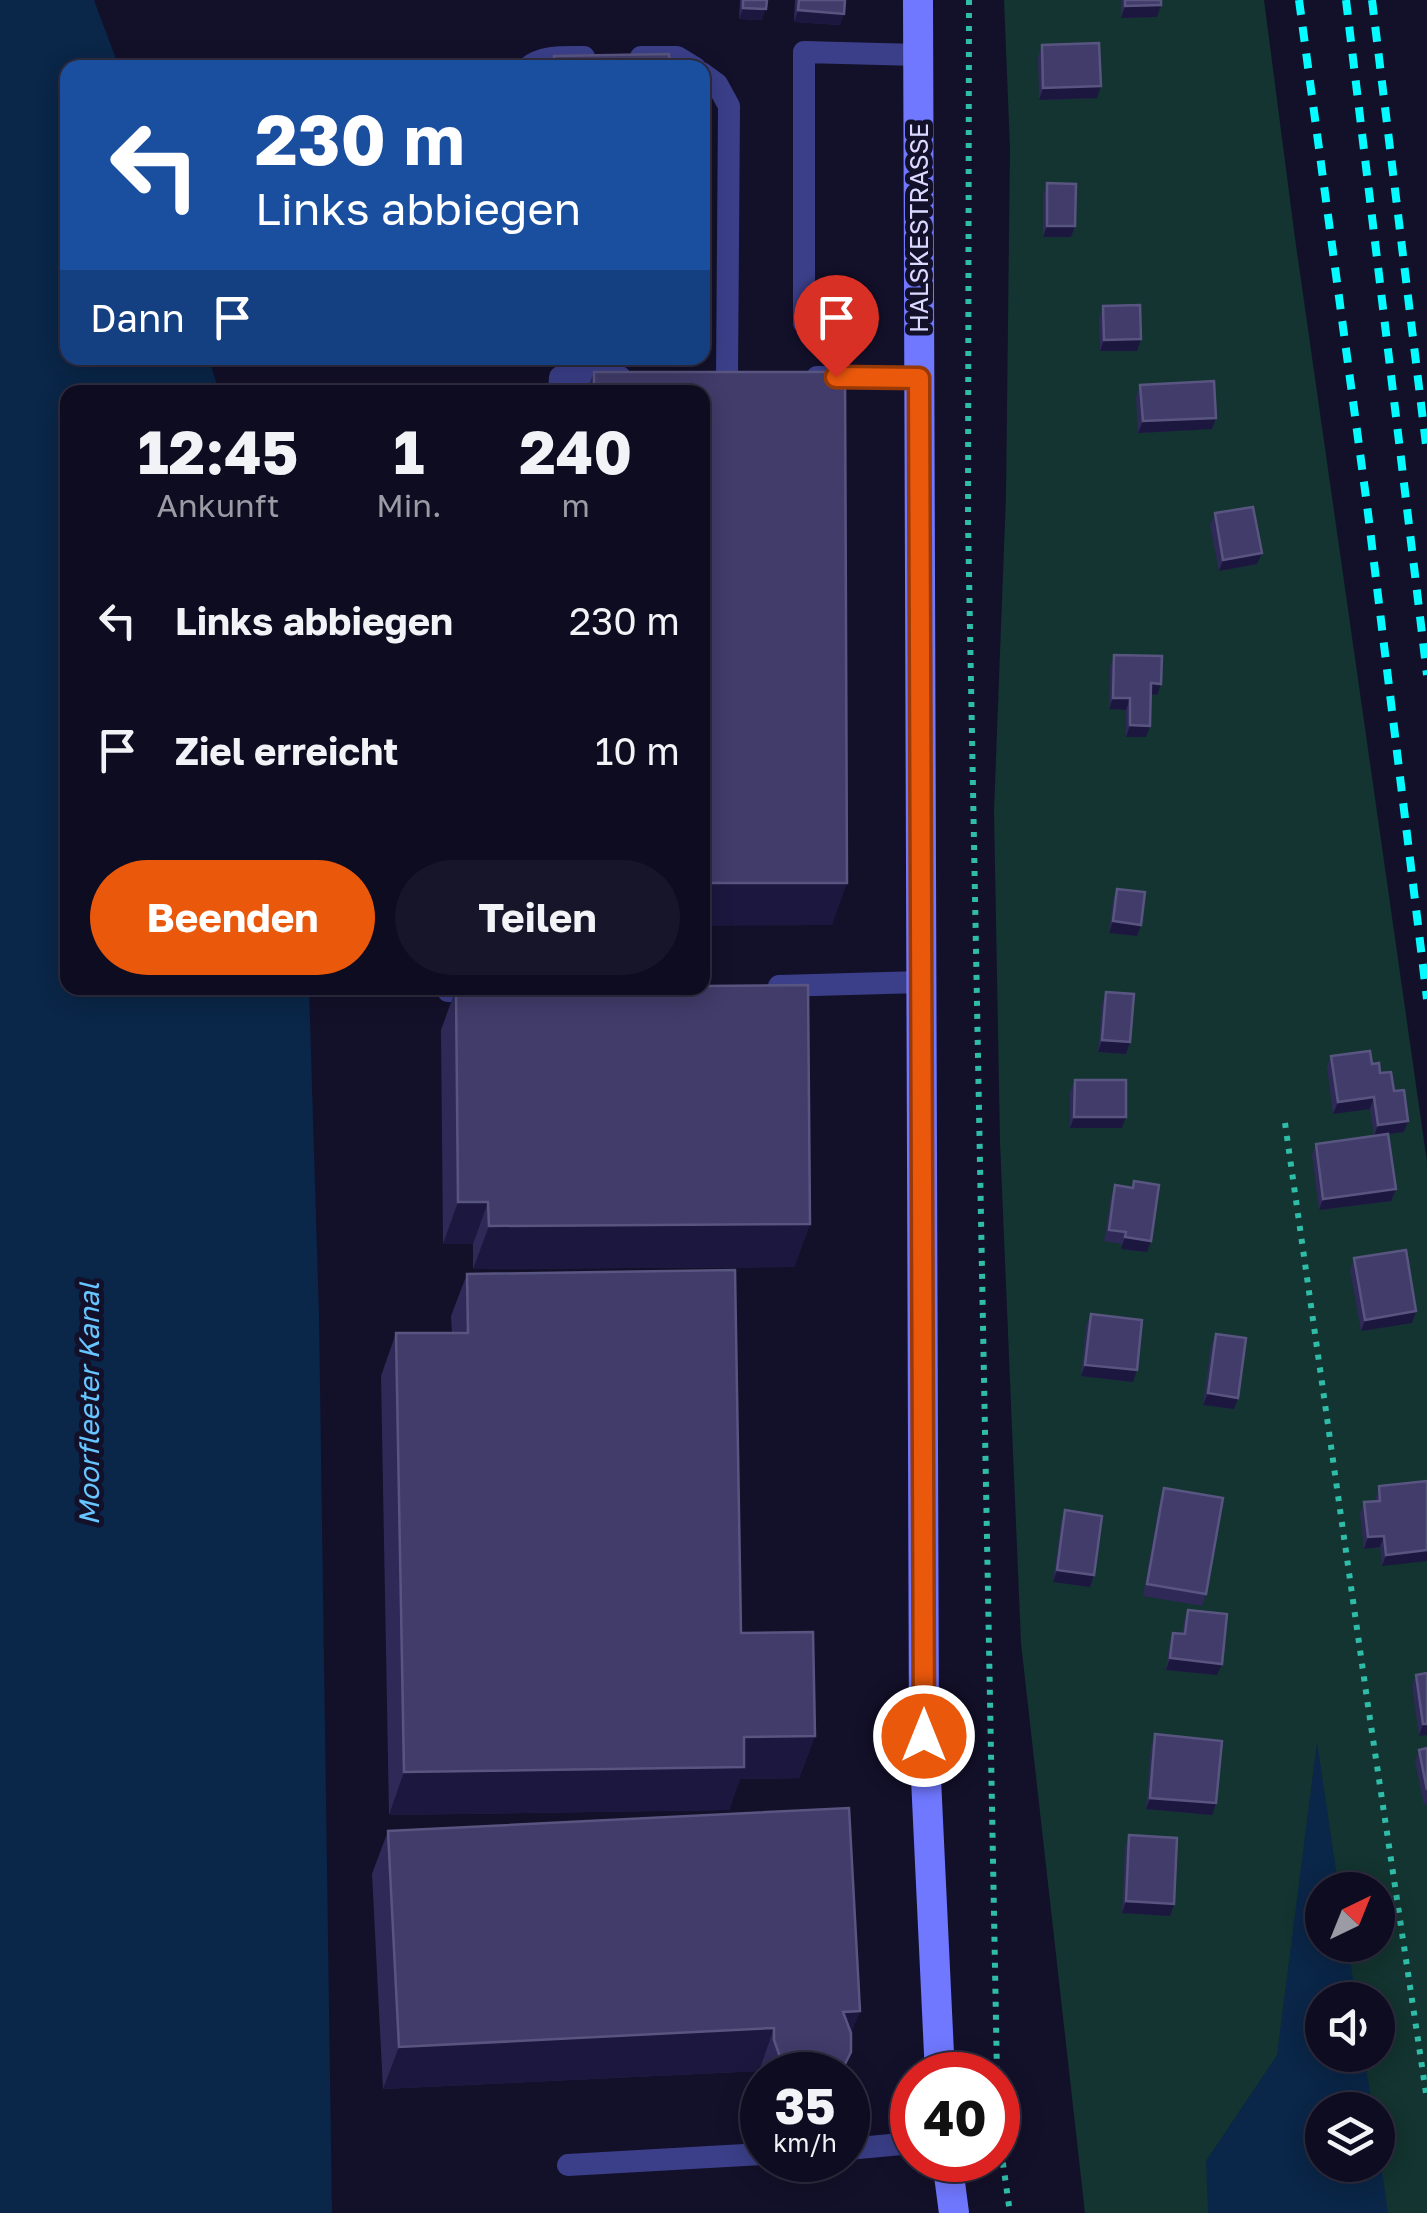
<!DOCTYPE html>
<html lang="de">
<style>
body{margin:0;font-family:"Golos Text",sans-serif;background:#171529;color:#f1f3f6;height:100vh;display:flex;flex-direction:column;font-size:38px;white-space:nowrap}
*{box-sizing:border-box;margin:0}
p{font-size:32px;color:#9b9ba5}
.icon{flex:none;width:55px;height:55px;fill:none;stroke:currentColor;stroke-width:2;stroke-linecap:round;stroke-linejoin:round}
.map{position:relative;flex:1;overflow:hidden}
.sheet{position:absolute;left:60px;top:385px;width:650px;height:610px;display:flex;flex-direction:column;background:#0e0c20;border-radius:20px;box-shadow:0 5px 25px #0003,0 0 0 2px #2e2c3e}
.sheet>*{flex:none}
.hud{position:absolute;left:60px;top:60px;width:650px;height:305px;border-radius:20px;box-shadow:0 5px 25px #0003,0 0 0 2px #2e2c3e;background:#1a4fa0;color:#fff;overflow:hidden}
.needle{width:65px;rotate:43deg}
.tools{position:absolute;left:1305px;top:1872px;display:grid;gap:20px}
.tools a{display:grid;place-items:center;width:90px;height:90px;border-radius:50%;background:#0e0c20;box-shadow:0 5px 25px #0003,0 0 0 2px #2e2c3e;font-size:50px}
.speed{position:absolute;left:740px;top:2052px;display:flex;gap:20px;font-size:50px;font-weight:700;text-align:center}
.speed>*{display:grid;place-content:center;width:130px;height:130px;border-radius:50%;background:#0e0c20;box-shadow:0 5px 25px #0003,0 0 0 2px #2e2c3e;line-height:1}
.speed small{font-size:25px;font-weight:400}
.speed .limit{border:15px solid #d22;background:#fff;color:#111}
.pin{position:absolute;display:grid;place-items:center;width:85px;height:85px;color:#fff;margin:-102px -42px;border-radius:50% 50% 50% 0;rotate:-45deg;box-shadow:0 0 10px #0007}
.pin .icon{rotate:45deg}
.me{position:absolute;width:110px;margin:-55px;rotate:0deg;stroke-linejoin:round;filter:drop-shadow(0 0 8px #0008)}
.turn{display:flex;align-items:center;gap:35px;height:210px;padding:0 30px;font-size:45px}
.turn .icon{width:130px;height:130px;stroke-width:2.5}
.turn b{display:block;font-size:70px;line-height:85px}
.then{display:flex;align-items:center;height:95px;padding:0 30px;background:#0003;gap:20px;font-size:38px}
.eta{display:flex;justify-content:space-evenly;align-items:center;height:170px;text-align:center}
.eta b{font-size:60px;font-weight:700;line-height:70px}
.button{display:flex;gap:20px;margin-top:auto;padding:20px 30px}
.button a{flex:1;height:115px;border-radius:60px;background:#ea580c;color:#fff;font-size:40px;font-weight:700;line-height:115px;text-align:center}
.button a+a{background:#171529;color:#f1f3f6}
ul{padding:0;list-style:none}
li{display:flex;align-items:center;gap:30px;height:130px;padding:0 30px}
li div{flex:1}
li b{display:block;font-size:38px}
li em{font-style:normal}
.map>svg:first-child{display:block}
.green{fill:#133430;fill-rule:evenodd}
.water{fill:#0a2648}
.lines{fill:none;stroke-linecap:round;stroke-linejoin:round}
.path{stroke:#2fbca8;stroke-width:6;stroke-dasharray:5 8;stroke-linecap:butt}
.lane{stroke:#3b3f89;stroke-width:22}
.secondary{stroke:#7078ff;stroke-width:30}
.rail{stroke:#05fbff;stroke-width:8;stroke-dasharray:15 12;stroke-linecap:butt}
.wall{fill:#2f2958}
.shaded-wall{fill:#1c173e}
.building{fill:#413c6a;stroke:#595581;stroke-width:2.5}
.route-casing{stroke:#983908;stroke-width:25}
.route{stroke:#ea580c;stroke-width:18}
.labels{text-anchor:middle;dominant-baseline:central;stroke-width:10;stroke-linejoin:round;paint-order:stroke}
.street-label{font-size:25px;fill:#dad9ff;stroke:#13102a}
.water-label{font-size:28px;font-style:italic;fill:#67c5ff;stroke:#13102a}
</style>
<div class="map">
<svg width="1427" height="2213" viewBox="0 0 1427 2213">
<rect width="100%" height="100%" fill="#13102a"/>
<path class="green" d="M1004,0H1264L1295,238L1427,1162V2213H1085L1021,1643L1000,1142L994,811L1006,495L1010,148ZM1322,1890H1378V1945H1322ZM1322,2000H1378V2055H1322ZM1322,2110H1378V2165H1322Z"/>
<path class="water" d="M0,0H94L119,67L68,68V358H209L219,392H68V988H309L319,1315L332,2213H0Z
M1317,1742L1339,1890H1322V1945H1348L1356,2000H1322V2055H1364L1373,2110H1322V2165H1378V2141L1388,2213H1208L1206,2161L1277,2055Z"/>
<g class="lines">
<path class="path" d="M969,0L968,521L997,2075
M1285,1123L1367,1699L1427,2100
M998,2085V2128L1010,2213"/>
<path class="lane" d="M641,57H677L695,68
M527,68C542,55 565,57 584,57
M702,73L717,84L729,106L727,378
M804,323V52L918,55
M817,377L919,378
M559,392L560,377H620
M779,986L921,982
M448,991H486
M848,2149L912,2143
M568,2165L762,2154"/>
<path class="secondary" d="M918,0L924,1736L940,2075
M947,2160L954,2213"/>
<path class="rail" d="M1299,0L1367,505L1427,999
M1346,0L1427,675
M1372,0L1427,453"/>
</g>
<path class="wall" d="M740,0H767L762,20L739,19Z
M795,0H845L840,25L794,22Z
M1121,0H1161V5L1157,17L1121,18Z
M1042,45L1097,98L1039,100L1038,57Z
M1047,183L1075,226L1071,237H1043V195Z
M1103,306L1141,339L1137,351H1100L1099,318Z
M594,372V392H586Z
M1140,385L1216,418L1212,429L1138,433L1136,397Z
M1215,513L1262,553L1257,564L1219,571L1210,525Z
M1114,655L1157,695H1151L1146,737H1126V710L1109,709L1110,667Z
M1117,889L1141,925L1137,936L1109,933L1113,900Z
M456,988L810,1224L794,1267L473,1269V1244H443L441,1030Z
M1106,992L1130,1042L1126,1054L1098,1052L1102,1003Z
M1331,1056L1380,1073L1394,1091L1408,1121L1404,1132L1388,1134L1396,1189L1391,1201L1319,1210L1312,1155L1316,1144L1374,1136L1370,1109L1333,1114L1327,1067Z
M1075,1080L1122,1128H1070V1092Z
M1134,1181L1151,1241L1147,1252L1121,1249L1122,1244L1104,1241L1111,1197L1115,1185L1131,1188Z
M1354,1258L1412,1323L1361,1331L1350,1270Z
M467,1274L741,1633L815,1736L799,1778L740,1779L729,1810L389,1815L381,1376L396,1333H452L451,1316Z
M1091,1314L1137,1370L1133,1382L1081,1376L1086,1326Z
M1216,1334L1238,1398L1234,1409L1203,1405L1211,1346Z
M1427,1481L1382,1566L1380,1547L1364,1549L1360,1514L1364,1502L1375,1501L1379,1486Z
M1164,1488L1206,1594L1202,1606L1143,1596L1160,1499Z
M1065,1510L1094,1575L1090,1587L1053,1582L1061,1522Z
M1188,1610L1217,1675L1166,1670L1169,1645L1173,1633L1182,1634L1184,1621Z
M1427,1673V1735L1419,1736L1412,1686L1416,1675Z
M1155,1734L1212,1815L1146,1809L1151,1746Z
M1427,1748V1804L1424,1805L1415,1761L1419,1750Z
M388,1831L851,2035V2052L842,2075H762V2093L759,2082V2071L383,2089L372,1874Z
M1129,1835L1170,1916L1122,1913L1125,1847Z"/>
<path class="shaded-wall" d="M1161,5L1157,17L1121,18L1125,6Z
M743,8L766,9L762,20L739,19Z
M798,10L844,14L840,25L794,22Z
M1101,86L1097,98L1039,100L1043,88Z
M1047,226H1075L1071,237H1043Z
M1141,339L1137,351H1100L1104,340Z
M1216,418L1212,429L1138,433L1143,421Z
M1262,553L1257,564L1219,571L1223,560Z
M1151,683L1161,684L1157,695L1147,694Z
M1113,698H1130L1126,710L1109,709Z
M1130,725L1150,726L1146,737H1126Z
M702,883H847L832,925L702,926Z
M1113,921L1141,925L1137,936L1109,933Z
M1102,1040L1130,1042L1126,1054L1098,1052Z
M1374,1097L1370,1109L1333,1114L1338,1102Z
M1074,1117H1126L1122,1128H1070Z
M1408,1121L1404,1132L1374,1136L1378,1125Z
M1396,1189L1391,1201L1319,1210L1323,1199Z
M458,1202H488L473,1244H443Z
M810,1224L794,1267L473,1269L489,1226Z
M1125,1237L1151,1241L1147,1252L1121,1249Z
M1416,1311L1412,1323L1361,1331L1365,1320Z
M1085,1365L1137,1370L1133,1382L1081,1376Z
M1208,1393L1238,1398L1234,1409L1203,1405Z
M1384,1536L1380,1547L1364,1549L1368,1537Z
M1427,1550V1561L1382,1566L1386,1555Z
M1057,1570L1094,1575L1090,1587L1053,1582Z
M1170,1658L1222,1664L1217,1675L1166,1670Z
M1423,1724H1427V1735L1419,1736Z
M815,1736L799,1778L740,1779L729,1810L389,1815L404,1772L744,1737Z
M1150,1798L1216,1803L1212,1815L1146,1809Z
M1126,1901L1174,1904L1170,1916L1122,1913Z
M860,2011L844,2053L843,2012Z
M774,2028L759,2071L383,2089L399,2047Z
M851,2052L842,2075H812Z"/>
<path class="building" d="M743,0H767L766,9L743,8Z
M799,0H845L844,14L798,10Z
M1125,0H1161V5L1125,6Z
M1099,43L1101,86L1043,88L1042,45Z
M669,54L670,68H554V56Z
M1047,183L1076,184L1075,226H1047Z
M1140,305L1141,339L1104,340L1103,306Z
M594,372H845L847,883H702V392H594Z
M1214,381L1216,418L1143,421L1140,385Z
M1253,507L1262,553L1223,560L1215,513Z
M1114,655L1162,656L1161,684L1151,683L1150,726L1130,725V698H1113Z
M1117,889L1145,892L1141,925L1113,921Z
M808,985L810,1224L489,1226L488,1202H458L456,988H702V986Z
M1106,992L1134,994L1130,1042L1102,1040Z
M1370,1051L1372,1064L1379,1063L1380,1073L1391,1072L1394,1091L1404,1090L1408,1121L1378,1125L1374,1097L1338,1102L1331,1056Z
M1075,1080H1126V1117H1074Z
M1388,1134L1396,1189L1323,1199L1316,1144Z
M1134,1181L1159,1185L1151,1241L1125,1237L1126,1232L1109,1230L1115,1185L1133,1188Z
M1406,1250L1416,1311L1365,1320L1354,1258Z
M735,1270L741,1633L813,1632L815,1736L744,1737V1767L404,1772L396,1333H468L467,1274Z
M1091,1314L1142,1320L1137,1370L1085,1365Z
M1216,1334L1246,1338L1238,1398L1208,1393Z
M1427,1481V1550L1386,1555L1384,1536L1368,1537L1364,1502L1380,1501L1379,1486Z
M1164,1488L1223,1498L1206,1594L1147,1584Z
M1065,1510L1102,1516L1094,1575L1057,1570Z
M1188,1610L1227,1614L1222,1664L1170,1658L1173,1633L1185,1634Z
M1427,1673V1724H1423L1416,1675Z
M1155,1734L1222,1741L1216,1803L1150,1798Z
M1427,1748V1790L1419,1750Z
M849,1808L860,2011L843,2012L851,2033V2052L844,2066L812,2075H802L792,2072L780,2057L774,2040V2028L399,2047L388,1831Z
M1129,1835L1177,1838L1174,1904L1126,1901Z"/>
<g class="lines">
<g class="route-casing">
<path id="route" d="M836,377L919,378L924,1736"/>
</g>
<use href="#route" class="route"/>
</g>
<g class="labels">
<g class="street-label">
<text transform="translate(918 228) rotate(-90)">HALSKESTRASSE</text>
</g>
<g class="water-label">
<text transform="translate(88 1404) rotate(-90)">Moorfleeter Kanal</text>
</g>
</g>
</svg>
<div class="tools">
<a><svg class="needle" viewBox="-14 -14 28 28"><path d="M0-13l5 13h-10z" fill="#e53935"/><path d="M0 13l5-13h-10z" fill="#9b9ba5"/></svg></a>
<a><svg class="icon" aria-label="sound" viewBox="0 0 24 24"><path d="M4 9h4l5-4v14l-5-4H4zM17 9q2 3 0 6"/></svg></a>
<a><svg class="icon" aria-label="layers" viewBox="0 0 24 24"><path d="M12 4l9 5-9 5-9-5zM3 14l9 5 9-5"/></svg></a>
</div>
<div class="speed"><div>35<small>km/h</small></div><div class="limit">40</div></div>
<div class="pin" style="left:836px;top:377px;background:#d93025"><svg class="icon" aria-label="arrive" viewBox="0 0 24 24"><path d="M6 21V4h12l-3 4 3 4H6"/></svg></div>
<svg class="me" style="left:924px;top:1736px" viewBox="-20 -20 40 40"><circle r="17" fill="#ea580c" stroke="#fff" stroke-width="3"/><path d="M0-11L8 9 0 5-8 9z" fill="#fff"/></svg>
<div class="hud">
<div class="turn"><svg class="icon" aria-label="left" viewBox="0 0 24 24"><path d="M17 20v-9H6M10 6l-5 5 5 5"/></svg><div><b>230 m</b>Links abbiegen</div></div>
<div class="then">Dann<svg class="icon" aria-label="arrive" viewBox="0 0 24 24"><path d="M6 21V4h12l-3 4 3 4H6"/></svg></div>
</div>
<section class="sheet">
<div class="eta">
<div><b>12:45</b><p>Ankunft</p></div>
<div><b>1</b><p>Min.</p></div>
<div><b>240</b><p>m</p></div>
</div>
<ul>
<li><svg class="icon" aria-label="left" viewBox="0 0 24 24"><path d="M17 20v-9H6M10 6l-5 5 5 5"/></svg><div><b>Links abbiegen</b></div><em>230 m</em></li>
<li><svg class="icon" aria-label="arrive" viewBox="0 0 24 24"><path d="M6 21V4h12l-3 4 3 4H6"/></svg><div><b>Ziel erreicht</b></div><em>10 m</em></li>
</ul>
<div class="button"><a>Beenden</a><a>Teilen</a></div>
</section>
</div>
